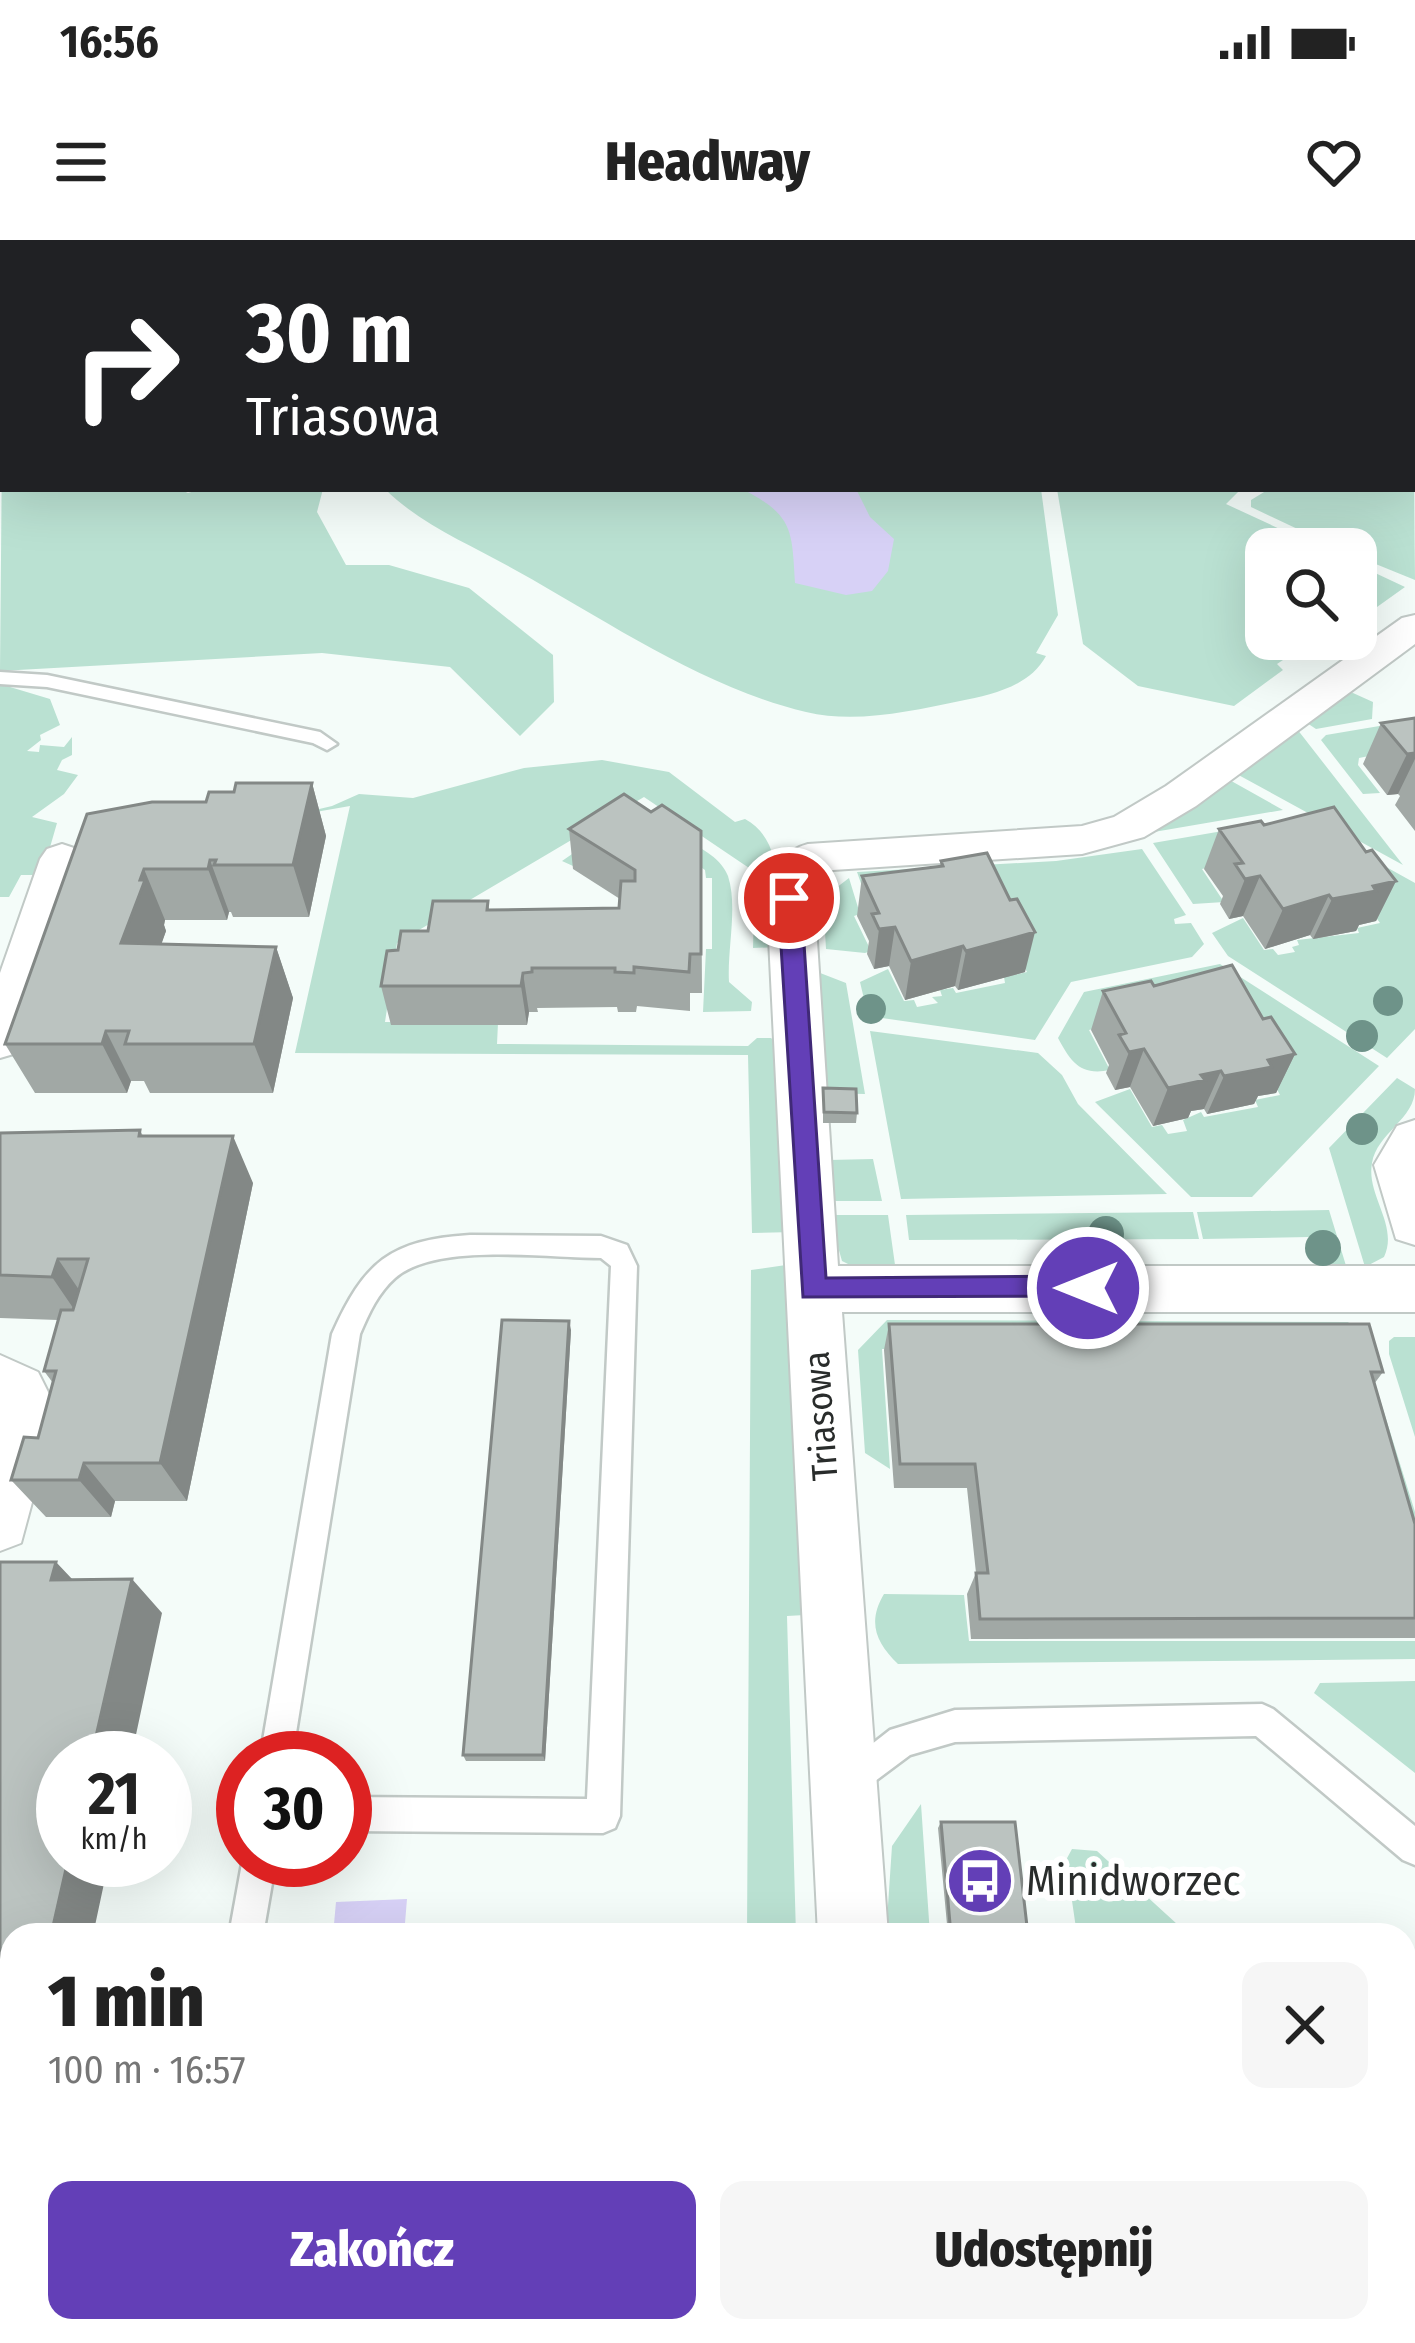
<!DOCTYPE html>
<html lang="pl">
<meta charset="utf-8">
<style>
body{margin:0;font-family:"Fira Sans Condensed",sans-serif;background:#f6f6f6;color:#222;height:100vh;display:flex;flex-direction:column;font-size:45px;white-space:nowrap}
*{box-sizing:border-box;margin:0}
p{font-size:39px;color:#767676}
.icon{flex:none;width:66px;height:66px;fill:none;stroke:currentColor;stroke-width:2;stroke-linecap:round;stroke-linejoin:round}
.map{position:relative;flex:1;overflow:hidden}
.panel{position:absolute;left:0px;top:1683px;width:1416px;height:420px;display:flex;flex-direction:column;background:#fff;border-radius:36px 36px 0 0;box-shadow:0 12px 48px #0002}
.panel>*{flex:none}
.guide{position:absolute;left:0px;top:0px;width:1416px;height:252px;box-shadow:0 12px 48px #0002;background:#202124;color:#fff;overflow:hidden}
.buttons{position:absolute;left:1245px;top:288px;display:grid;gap:24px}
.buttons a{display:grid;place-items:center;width:132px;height:132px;border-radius:24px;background:#fff;box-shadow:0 12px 48px #0002;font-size:60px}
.speed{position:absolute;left:36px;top:1491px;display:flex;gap:24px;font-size:60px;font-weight:700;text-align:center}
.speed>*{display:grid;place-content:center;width:156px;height:156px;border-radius:50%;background:#fff;box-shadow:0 12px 48px #0002;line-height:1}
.speed small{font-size:30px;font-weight:400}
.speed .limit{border:18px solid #d22;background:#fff;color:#111}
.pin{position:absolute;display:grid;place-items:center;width:102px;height:102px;color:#fff;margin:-51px;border:6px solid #fff;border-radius:50%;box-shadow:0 3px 12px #0007}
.me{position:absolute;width:132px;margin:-66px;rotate:270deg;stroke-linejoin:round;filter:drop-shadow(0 0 9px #0008)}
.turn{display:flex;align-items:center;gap:42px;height:252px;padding:0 48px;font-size:54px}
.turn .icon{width:156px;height:156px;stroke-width:2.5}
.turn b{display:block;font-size:84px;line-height:102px}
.round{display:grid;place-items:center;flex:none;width:126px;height:126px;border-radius:24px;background:#f6f6f6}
.head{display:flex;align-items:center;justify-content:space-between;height:204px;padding:0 48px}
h1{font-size:72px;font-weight:800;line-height:90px}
.cta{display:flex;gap:24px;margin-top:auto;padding:24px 48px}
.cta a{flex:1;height:138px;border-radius:24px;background:#633fb7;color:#fff;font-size:48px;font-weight:800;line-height:138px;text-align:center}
.cta a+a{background:#f6f6f6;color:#222}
.status{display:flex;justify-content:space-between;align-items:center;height:84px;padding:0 60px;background:#fff;direction:ltr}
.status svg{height:33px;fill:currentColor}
header{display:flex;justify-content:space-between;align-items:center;height:156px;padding:0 48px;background:#fff;font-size:54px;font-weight:800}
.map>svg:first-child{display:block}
.green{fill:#bae1d2}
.water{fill:#d7d1f6}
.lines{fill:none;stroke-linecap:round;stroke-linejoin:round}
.lane-casing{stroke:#c1c9c6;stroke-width:5}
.street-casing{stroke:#c1c9c6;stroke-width:4}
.lane{fill:#fff;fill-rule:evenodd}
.street{fill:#fff;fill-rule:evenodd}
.rail{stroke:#868b89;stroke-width:6;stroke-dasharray:10 6;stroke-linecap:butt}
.tree{fill:#6e9389}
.wall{fill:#a1a8a5}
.shaded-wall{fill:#838886}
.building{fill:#bbc3c0;stroke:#838886;stroke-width:3}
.route{fill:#633fb7;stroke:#402977;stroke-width:3}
.labels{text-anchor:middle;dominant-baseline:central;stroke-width:12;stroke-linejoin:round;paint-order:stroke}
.street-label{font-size:36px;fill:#292c2b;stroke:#fff}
.near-poi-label{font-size:42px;fill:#292c2b;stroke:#fff;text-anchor:start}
</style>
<div class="status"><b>16:56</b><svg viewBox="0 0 49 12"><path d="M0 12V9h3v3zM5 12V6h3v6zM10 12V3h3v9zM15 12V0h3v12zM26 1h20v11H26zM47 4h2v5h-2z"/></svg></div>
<header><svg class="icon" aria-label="menu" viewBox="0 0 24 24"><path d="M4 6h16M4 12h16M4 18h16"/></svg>Headway<svg class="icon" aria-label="heart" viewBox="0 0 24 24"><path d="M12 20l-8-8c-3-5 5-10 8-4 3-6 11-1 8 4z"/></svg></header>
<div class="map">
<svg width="1415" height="2103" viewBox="0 0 1415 2103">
<rect width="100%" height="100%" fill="#f4fcf9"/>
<path class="green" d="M317,0H979L982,3H315Z
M3,92V249H179L188,253L201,249H323L317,272L346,325H389L469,348L553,415L554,462L520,496L450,427L322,413L0,431Z
M1413,131L1415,340L1356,316V309H1340L1251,267V260L1269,249H1413Z
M385,249H1041L1058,375L1036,413L1046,416C1030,446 992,455 960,461C911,471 856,484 806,472C702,447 609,382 517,331C472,305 422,286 385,249Z
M1057,249H1241L1226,264L1323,309H1266V399H1332L1320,407L1310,402L1277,424L1283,430L1234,466L1138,446L1083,404Z
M1356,324L1405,347L1356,382Z
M0,444L50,459L60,485L40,495L41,500L27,511L39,512L40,505L64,507L72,497V515L62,520L57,530L78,535L64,554L32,577L57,583L42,635H21L9,657H0Z
M1353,453L1373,462L1372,479L1316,489L1304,481L1342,454Z
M1415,480L1379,514L1359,518L1358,525L1380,553L1363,554L1321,500L1326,495Z
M1297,489L1403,625L1233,532Z
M602,520L669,532L735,582L745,579C787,601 778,667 780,707L753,708L755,632L644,557L397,703L385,782L498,783L497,804L748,806L757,798H771L780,806L794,992L752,993L748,815L295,813L350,566L281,578L332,566L359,554L413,558L524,528Z
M1226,538L1283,570L1148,593Z
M1298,578L1415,643V789L1387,818L1228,716L1212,693L1243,678L1264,710L1273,709L1278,715L1295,712L1292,707L1299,705L1297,700L1359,693L1357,688L1380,683L1369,668L1220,625L1202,629L1224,662L1193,664L1153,603Z
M621,580C650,587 717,604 728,636C738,667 727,709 729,742L752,762L751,771L703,772L706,709H712V638H706L705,630L637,585L573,626L562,621Z
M1142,609L1186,675L1174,679L1175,684L1191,683L1204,704L1192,717L1071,742L1035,800L868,776L860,742L888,729L904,761L914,760L917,767L938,763L932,757L942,756L940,750L953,748L956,753L1005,743L1004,737L1027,732L1019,717L864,652L857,632L1056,621Z
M849,638L860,674L854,676L871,711L865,713L826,709L823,658Z
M1220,724L1379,826L1252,957H1191L1095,862L1130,849L1152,887L1162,885L1168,894L1187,891L1183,880L1201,872L1204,877L1258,867L1255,860L1280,855L1270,836L1109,785L1089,790L1110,830C1080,836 1071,822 1058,798L1084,752Z
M815,731L846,743L865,854L821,853Z
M870,791L1038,813L1062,835L1078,864L1167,954L901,959Z
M1397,838L1415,849C1415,879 1377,893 1372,923C1366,956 1399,985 1384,1017L1365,1027L1329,908Z
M873,919L882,961H833L829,920Z
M1329,970L1347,1029L1320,1025L1309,997L1203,999L1197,972Z
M1193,972L1199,999L909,1000L906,975Z
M829,975H888L896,1032L862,1031L842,1021Z
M786,1025L805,1375L787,1376L796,1695H747L751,1030Z
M887,1080L1348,1082L1360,1095L1415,1272V1381L1351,1109H882L890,1229L865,1213L858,1110Z
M1394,1097H1415V1197L1389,1114V1101Z
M884,1354L964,1355L969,1401H1415V1419L898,1424C876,1403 867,1382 884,1354Z
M1415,1441V1533L1314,1453L1320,1443Z
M921,1564L930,1695H886L892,1606Z
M1072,1609L1097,1611L1189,1695H1077L1066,1620Z
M1404,2058H1415V2103H1026L1031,2091H1404Z
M289,2091H434L435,2100L461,2093V2103H255Z
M541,2091H756V2103H541Z"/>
<path class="water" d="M742,249H856L870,277L894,299L888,331L872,351L846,355L795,343C792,289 793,275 742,249Z
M407,1659L404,1695H333L336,1662Z"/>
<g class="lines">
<g class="lane-casing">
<path id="lane" d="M0,432L47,435L320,492L337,504L327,510L313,503L47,447L0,444Z
M470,995L601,996L627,1005L637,1026L620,1576L615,1588L603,1593L345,1591V1557L587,1559L611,1026L601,1018C547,1018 436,1002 395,1038C378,1053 369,1073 360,1094L292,1518H260L332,1094C364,1022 390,1000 470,995Z
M1262,1464L1273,1469L1415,1586V1625L1403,1620L1256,1496L955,1502L910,1515L847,1562L835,1557L830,1545L835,1533L890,1490L955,1470Z
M243,1618L276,1620L263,1695H229Z"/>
</g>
<g class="street-casing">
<path id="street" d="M1413,91H1415V111H1413Z
M1415,375V404L1196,566L1144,597L1082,614L833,630L813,639L838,1026H1415V1072H842L888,1695H818L767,658C771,630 779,612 808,604L1082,586L1114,577L1166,546L1402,378Z
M62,604L77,609L84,619L24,800L17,813L0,818V733L40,619L47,609Z
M1415,880V1005L1396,999L1374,925L1397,886Z
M0,1115L38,1132L57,1170L21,1303L0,1311Z
M1404,1887H1415V1963H1404Z
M0,2040H12V2091H47L42,2103H0Z
M829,2091H909L910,2103H830Z"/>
</g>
<use href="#lane" class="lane"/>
<use href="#street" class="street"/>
<path class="rail" d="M0,9L4,0
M0,60L3,53"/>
</g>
<g class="tree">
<circle cx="1388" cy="761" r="15"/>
<circle cx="871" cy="769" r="15"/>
<circle cx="1362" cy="796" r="16"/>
<circle cx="1362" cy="889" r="16"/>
<circle cx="1106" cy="994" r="18"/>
<circle cx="1323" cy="1008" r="18"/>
</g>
<path class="wall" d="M1415,478V591L1395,565L1400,556L1398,554L1387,555L1363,524L1381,483Z
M312,543L326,596L309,677H233L231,672H229L227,680H165L164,685L166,691L161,704L276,707L293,758L273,853H150L144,841H131L127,853H35L5,804L87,574L206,562L234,552Z
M651,572L701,591L702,753H690V771L637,766L636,772H618L617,767L537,768L538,772H529L527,785H391L381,746L398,710L488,661L489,670L619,668L620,659L573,629L569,589Z
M1264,585L1366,612L1396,641L1376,681L1359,685L1356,691L1313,699L1310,695L1265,709L1243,676L1229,679L1220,664L1223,656L1204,629L1219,589Z
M941,621L1025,732L958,750L955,746L905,760L889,726L874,729L867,714L869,701L857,676L862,636L940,626Z
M1154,746L1263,779L1295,814L1276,853L1258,856L1254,864L1207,874L1204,869L1191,871L1188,878L1153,886L1130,847L1115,850L1106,833L1109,825L1091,790L1103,751Z
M823,848L857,873L856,883H823Z
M140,890L143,896L253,943L187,1261H115L111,1277H46L11,1240L38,1198L53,1143L44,1131L58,1080L0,1078V893Z
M889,1084L1383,1132L1374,1144L1415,1284V1398L971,1399L967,1354L976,1333L967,1248H894L884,1110Z
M571,1090L545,1521H466L463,1515Z
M941,1582L1028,1695H948L938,1588Z"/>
<path class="shaded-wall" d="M1415,513V519L1398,554L1387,555L1407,514Z
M312,543L326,596L309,677L293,625Z
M210,620L229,672L227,680L208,629Z
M144,629L165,680L164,685L166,691L144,754L121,703Z
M1260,636L1243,676L1229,679L1245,639Z
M1396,641L1376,681L1359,685L1356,691L1313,699L1332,659L1373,646Z
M1329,655L1310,695L1265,709L1283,669Z
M895,687L889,726L874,729L879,689Z
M1035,692L1025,732L958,750L966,711Z
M963,706L955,746L905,760L911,721Z
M276,707L293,758L273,853L254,804Z
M523,733L529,772L527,785L521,746Z
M106,791L131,841L127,853L102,804Z
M1144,809L1130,847L1115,850L1129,812Z
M1295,814L1276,853L1258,856L1254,864L1207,874L1224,836L1268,820Z
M1221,831L1204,869L1191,871L1188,878L1153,886L1168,848L1201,835Z
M233,896L253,943L187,1261L160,1223Z
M58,1019L88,1063L82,1081L52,1037Z
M569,1081L571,1090L545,1521L543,1515Z
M84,1223L115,1261L111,1277L79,1240Z
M56,1322L89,1357L51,1340Z
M132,1339L162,1373L131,1518H91Z
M68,1620H109L93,1695H51Z
M0,1863L12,1865V1946L9,1961H0Z"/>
<path class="building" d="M1415,478V513L1407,514L1381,483Z
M236,543H312L293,625H214L216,620H210L208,629H144L140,640H145L121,703L276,707L254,804H125L129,791H106L102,804H5L87,574L152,562H206L209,552H234Z
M624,554L651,572L662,565L701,591V714H690L689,732L634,727V733L615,732V728H532V732L523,733L521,746H381L387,711L398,710L401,691H428L433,661H488L487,670L619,668L621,641H635V630L569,589Z
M1334,567L1366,612L1372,610L1396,641L1373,646L1376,651L1332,659L1329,655L1283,669L1260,636L1245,639L1235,624L1243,623L1219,589L1261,581L1264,585Z
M987,613L1010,660L1017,659L1035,692L966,711L963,706L911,721L895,687L879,689L872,674L879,673L862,636L943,626L941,621Z
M1232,725L1263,779L1271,777L1295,814L1268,820L1272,827L1224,836L1221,831L1201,835L1205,840L1168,848L1144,809L1129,812L1119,795L1126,793L1103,751L1151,741L1154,746Z
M823,848L856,849L857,873L824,872Z
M140,890L139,896H233L160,1223H84L79,1240H11L24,1197L38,1198L56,1131H44L61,1070H73L88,1019H58L52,1037L0,1035V893Z
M502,1080L569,1081L543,1515H463Z
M889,1084H1369L1383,1132H1371L1415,1284V1378L980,1379L976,1333H988L975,1224H900Z
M0,1322H56L51,1340L132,1339L91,1518H63V1620H68L51,1695H12V1861H0Z
M941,1582H1015L1028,1695H951Z"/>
<path class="route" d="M789,650L801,658L826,1038L1088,1036L1098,1040L1102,1048L1098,1056L803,1057L778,658Z"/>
<defs>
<g id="bus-disc" transform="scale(3.45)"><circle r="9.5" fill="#633fb7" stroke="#fff"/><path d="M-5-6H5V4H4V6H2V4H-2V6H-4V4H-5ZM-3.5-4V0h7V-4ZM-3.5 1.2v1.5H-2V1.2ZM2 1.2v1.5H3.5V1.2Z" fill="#fff"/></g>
</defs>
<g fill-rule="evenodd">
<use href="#bus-disc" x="980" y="1641"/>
</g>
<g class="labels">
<g class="street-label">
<text transform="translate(821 1176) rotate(-94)">Triasowa</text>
</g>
<g class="near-poi-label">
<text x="1026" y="1641">Minidworzec</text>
</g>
</g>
</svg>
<div class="buttons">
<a><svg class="icon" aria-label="search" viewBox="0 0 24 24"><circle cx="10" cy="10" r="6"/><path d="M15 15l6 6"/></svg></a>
</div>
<div class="speed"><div>21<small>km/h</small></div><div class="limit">30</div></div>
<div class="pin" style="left:789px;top:658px;background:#d93025"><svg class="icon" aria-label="arrive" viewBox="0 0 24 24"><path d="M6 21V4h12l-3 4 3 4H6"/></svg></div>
<svg class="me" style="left:1088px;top:1048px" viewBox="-20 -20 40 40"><circle r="17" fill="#633fb7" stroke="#fff" stroke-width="3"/><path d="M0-11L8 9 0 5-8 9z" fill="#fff"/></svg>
<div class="guide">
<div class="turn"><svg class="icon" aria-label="right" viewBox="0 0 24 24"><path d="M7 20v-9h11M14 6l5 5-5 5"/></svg><div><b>30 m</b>Triasowa</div></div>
</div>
<section class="panel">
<div class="head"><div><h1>1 min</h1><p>100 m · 16:57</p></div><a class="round"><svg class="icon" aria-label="close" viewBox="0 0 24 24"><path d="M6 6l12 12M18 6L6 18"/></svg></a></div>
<div class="cta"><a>Zakończ</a><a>Udostępnij</a></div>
</section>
</div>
